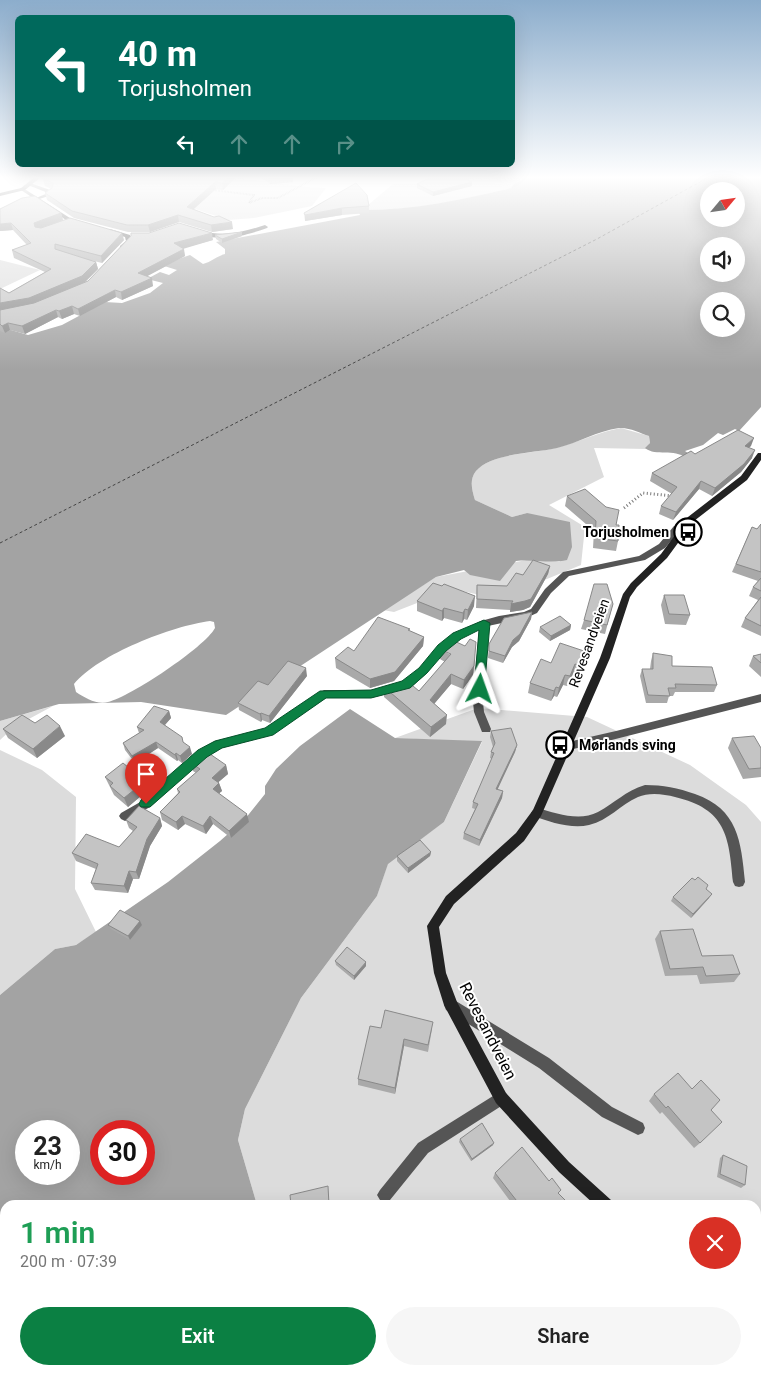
<!DOCTYPE html>
<meta charset="utf-8">
<style>
body{margin:0;font-family:Roboto,sans-serif;background:#f6f6f6;color:#222;height:100vh;display:flex;flex-direction:column;font-size:19px;white-space:nowrap}
*{box-sizing:border-box;margin:0}
p{font-size:16px;color:#767676}
.icon{flex:none;width:28px;height:28px;fill:none;stroke:currentColor;stroke-width:2;stroke-linecap:round;stroke-linejoin:round}
.map{position:relative;flex:1;overflow:hidden}
.side{position:absolute;left:0px;top:1200px;width:761px;height:175px;display:flex;flex-direction:column;background:#fff;border-radius:15px 15px 0 0;box-shadow:0 5px 20px #0002}
.side>*{flex:none}
.hud{position:absolute;left:15px;top:15px;width:500px;height:152px;border-radius:8px;box-shadow:0 5px 20px #0002;background:#00695c;color:#fff;overflow:hidden}
.needle{width:32px;rotate:61deg}
.fabs{position:absolute;left:700px;top:182px;display:grid;gap:10px}
.fabs a{display:grid;place-items:center;width:45px;height:45px;border-radius:50%;background:#fff;box-shadow:0 5px 20px #0002;font-size:25px}
.speed{position:absolute;left:15px;top:1120px;display:flex;gap:10px;font-size:25px;font-weight:700;text-align:center}
.speed>*{display:grid;place-content:center;width:65px;height:65px;border-radius:50%;background:#fff;box-shadow:0 5px 20px #0002;line-height:1}
.speed small{font-size:12px;font-weight:400}
.speed .limit{border:8px solid #d22;background:#fff;color:#111}
.pin{position:absolute;display:grid;place-items:center;width:42px;height:42px;color:#fff;margin:-51px -21px;border-radius:50% 50% 50% 0;rotate:-45deg;box-shadow:0 0 5px #0007}
.pin .icon{rotate:45deg}
.me{position:absolute;width:55px;margin:-28px;rotate:4deg;stroke-linejoin:round;filter:drop-shadow(0 0 4px #0008)}
.turn{display:flex;align-items:center;gap:18px;height:105px;padding:0 20px;font-size:22px}
.turn .icon{width:65px;height:65px;stroke-width:2.5}
.turn b{display:block;font-size:35px;line-height:42px}
.lanes{display:flex;align-items:center;height:48px;padding:0 20px;background:#0003;justify-content:center;gap:25px;direction:ltr}
.lanes .off{opacity:.35}
.round{display:grid;place-items:center;flex:none;width:52px;height:52px;border-radius:26px;background:#f6f6f6}
.head{display:flex;align-items:center;justify-content:space-between;height:85px;padding:0 20px}
h1{font-size:30px;font-weight:600;line-height:38px;color:#1e9e55}
.cta{display:flex;gap:10px;margin-top:auto;padding:10px 20px}
.cta a{flex:1;height:58px;border-radius:30px;background:#0b8043;color:#fff;font-size:20px;font-weight:600;line-height:58px;text-align:center}
.cta a+a{background:#f6f6f6;color:#222}
.map>svg:first-child{display:block}
.green{fill:#dcdcdc}
.water{fill:#a3a3a3;fill-rule:evenodd}
.lines{fill:none;stroke-linecap:round;stroke-linejoin:round}
.ferry{stroke:#444;stroke-width:1;stroke-dasharray:3 2.5;stroke-linecap:butt}
.path-far1{stroke:#777;stroke-width:2;stroke-dasharray:0.5 1;stroke-linecap:butt}
.path{stroke:#777;stroke-width:3;stroke-dasharray:1 2.5;stroke-linecap:butt}
.service{fill:#555;fill-rule:evenodd}
.minor{fill:#555;fill-rule:evenodd}
.secondary{fill:#222;fill-rule:evenodd}
.wall{fill:#a9a9a9}
.shaded-wall{fill:#898989}
.building{fill:#c4c4c4;stroke:#898989}
.route{fill:#0b8043;stroke:#07532c}
.labels{text-anchor:middle;dominant-baseline:central;stroke-width:4;stroke-linejoin:round;paint-order:stroke}
.poi-label{font-size:14px;font-weight:bold;fill:#000;stroke:#fff;text-anchor:end}
.street-label{font-size:14px;fill:#000;stroke:#fff}
.near-street-label{font-size:16px;fill:#000;stroke:#fff}
</style>
<div class="map">
<svg width="761" height="1375" viewBox="0 0 761 1375">
<rect width="100%" height="100%" fill="#fff"/>
<path class="green" d="M235,177L305,187L326,188L312,206L254,218L228,220L189,207L203,190Z
M454,177H528L515,183L511,188C462,200 413,211 362,210L393,184H426Z
M0,260L40,270L0,289Z
M621,428L649,436L650,443L646,448L647,449L594,448L604,477L549,505L585,527L581,565L498,599L453,589L394,612L383,610L436,577L532,559L560,562L527,513L512,517L475,500C472,490 469,480 476,471C491,452 537,454 559,447C581,441 599,432 621,428Z
M53,706L14,727L0,740V721Z
M478,708L587,717L690,765L746,805L761,822V1375H319L316,1370H756V1205H257L238,1140L245,1109L301,998L377,896L388,863L444,822L482,742L395,738Z
M0,750L42,770L76,797L75,889L96,932L76,945L55,949L0,995Z"/>
<path class="water" d="M528,177H761V407L739,431L735,429L723,435L718,433L703,445L685,451L691,455L686,458C674,448 656,457 645,448L650,443L649,436C640,433 629,427 619,428C597,431 578,443 557,448C535,453 491,453 476,471C469,480 472,490 475,500L512,517L527,513L570,522L572,547L567,560C551,564 533,559 516,561L500,581L470,575L464,570L436,577L226,715L141,702L59,704L0,721V331L11,330L28,335L62,325L105,302L122,303L150,293L163,283L147,279L160,272L169,275L177,270L161,265L190,255L203,264C211,262 217,256 225,254V249L216,242L360,215L358,210C410,211 460,200 511,188L515,183ZM709,191H736V219H709ZM709,246H736V274H709ZM709,301H736V329H709ZM210,621L214,622L215,628C205,647 130,697 108,702C97,705 85,698 76,692L74,684C99,654 172,626 210,621Z
M350,709L395,738L482,741L444,822L388,864L377,896L301,998L245,1109L238,1140L257,1205H5V1370H316L319,1375H0V995L55,949L76,945L168,882L220,841L245,819L265,794V786L276,769L300,746ZM26,1131H69V1174H26ZM101,1131H144V1174H101Z"/>
<g class="lines">
<path class="ferry" d="M0,543L597,239L709,177"/>
<path class="path-far1" d="M212,190L254,195L249,203L262,198H278L317,177"/>
<path class="path" d="M624,508L643,493L674,496"/>
<path class="service" d="M30,183L53,191L52,195L36,200V198L48,193L28,185Z"/>
<path class="minor" d="M23,188L73,220L82,223L79,225L69,222L21,190Z
M265,225L268,227L267,228C247,235 218,244 198,232L201,230C223,238 243,232 265,225Z
M110,229L130,235L132,241L124,248H120V246L126,241L125,237L108,232V230Z
M684,525L688,528L687,530L679,531L665,548L645,560L569,576L551,593L537,613L526,618L488,626L483,702L484,712L491,729L490,732H482L474,712L473,702L479,629L460,638L445,650L426,674L410,688L371,698H326L272,735L222,748L206,757L150,807L129,819L125,821L121,819L119,816L121,813L142,801L198,751L215,741L265,729L324,690H371L403,682L420,668L439,646L454,634L481,621L499,616L524,612L531,609L545,589L563,572L639,556L659,544L674,526Z
M761,694V702L592,745L568,750L564,749L563,746L564,743L568,742L616,731Z
M645,785C663,785 678,788 695,794C738,809 741,841 745,882L743,886L739,887L735,886L733,882C729,836 726,809 675,797C664,794 649,792 638,797C620,805 609,820 589,825C571,829 550,822 533,816L531,813L533,810L537,808C556,813 579,822 598,812C615,803 625,791 645,785Z
M451,998L549,1058L612,1107L643,1123L645,1128L643,1133L638,1135L602,1117L539,1068L446,1010L444,1005L446,1000Z
M501,1091L506,1093L508,1098L506,1103L428,1153L390,1200L385,1203L380,1200L377,1195L380,1190L418,1143Z"/>
<path class="secondary" d="M35,177H41L25,190L0,196V193L21,188Z
M758,453H761V460L747,480L694,521L667,558L637,587L630,597L610,658L541,816L524,841L454,904L439,927L446,973L457,1002L506,1093L569,1162L611,1200L614,1205H595L559,1172L496,1103L444,1005L434,973L427,926L446,896L516,833L533,810L600,658L623,594L631,583L661,554L688,517L741,476Z
M756,1327L761,1329V1346L756,1344Z"/>
</g>
<path class="wall" d="M42,177H236L223,190L216,189L194,209L233,229L212,232L179,222L150,232H128L74,218L47,200L45,193L51,189L45,186Z
M260,177H293V182L270,184Z
M472,182V186L433,196L417,188V184Z
M356,183L369,206V213L342,215L305,221L304,213Z
M22,198L61,213L63,220L124,240L102,263L90,260L96,262L98,269L85,282L88,281L131,236L213,240L183,248L185,256L147,276L153,286L122,300L116,297L80,316L74,314L62,319L58,317L25,334L10,330L5,333L0,331V288L9,293L45,272L14,258L12,250L27,245L13,230L0,231Z
M242,232V236L222,243L216,239L215,235Z
M751,446L749,447L752,458L741,472L712,496L699,489L673,520L659,514L661,506L672,494L650,481L652,473L695,454Z
M567,496L616,525L618,541L616,551L593,548L594,531L565,506Z
M761,524V636L741,627L745,618L758,600L749,596L753,587L758,581L732,572L752,527L757,529Z
M550,566L548,574L530,607L523,610L510,612V610L476,608L477,585L507,586L523,575Z
M664,595L690,615L686,625L665,624L661,605Z
M417,601L474,606L467,620L464,619L462,623L444,618L442,621L417,611Z
M613,604L605,634L581,629L584,620Z
M532,612L531,619L519,641L512,647L503,663L488,658L489,644Z
M571,625L570,630L550,641L539,632L540,627Z
M410,631L424,637L423,646L394,681L370,688L336,668L335,658L354,651Z
M441,650L474,666L473,675L463,689L451,684L434,704L446,724L430,737L384,697V687L419,691L445,662L440,659Z
M587,652L585,662L578,676L573,674L567,686L563,685L557,697L554,696L551,701L528,693L530,683L551,663Z
M653,653L672,666L717,685L714,692H675L673,696H669L667,703H646L640,676L642,669H650L651,661Z
M761,654V677L749,666L753,656Z
M307,676L270,723L262,720L261,722L239,710L238,703L268,685Z
M169,711L171,718L165,725L184,743L192,754L182,763L178,760L177,761L158,748L135,763L125,750L123,743L139,733L137,727Z
M35,723L65,736L37,758L8,738L3,729Z
M491,731L517,745L515,752L497,789L503,791L502,798L479,846L463,839L464,833L475,809L472,808L473,802L492,759L490,758L491,752L493,747L490,737Z
M732,738L761,748V777L743,779L728,748Z
M207,757L226,765L228,774L218,782L219,783L222,791L219,793L249,822L231,838L213,824L206,834L185,824L178,830L162,820L160,812L178,793L177,789L196,773L193,771L191,763Z
M105,777L145,781L148,790L128,807L114,795Z
M160,818L162,826L150,846L139,879H133L128,893L95,890L91,883L96,869L76,861L72,853L119,847L133,831L129,828L126,820Z
M431,852L430,856L408,873L397,861V856Z
M706,889L709,898L691,918L671,901L673,897Z
M140,921L142,925L130,940L111,929L108,925Z
M660,931L702,956L740,974L734,982L700,984L697,975L665,976L655,939Z
M335,961L366,966L354,980L336,965Z
M381,1028L432,1029L428,1052L404,1046L395,1094L358,1085V1079Z
M654,1094L711,1110L700,1143L694,1148L662,1112L660,1114L649,1101Z
M460,1139L493,1145L471,1161L459,1142Z
M723,1155L745,1185L741,1188L717,1177L720,1158Z
M495,1173L558,1193L570,1205H513L493,1178Z
M588,1370H608L607,1375H598Z
M658,1370H732L718,1375H688L687,1371L660,1375Z"/>
<path class="shaded-wall" d="M228,177H236L223,190L222,183Z
M269,177H293V182L270,184Z
M215,182L216,189L188,214L187,207Z
M472,182V186L433,196V192Z
M342,208V215L305,221V215Z
M61,213L63,220L36,230L35,227L34,223Z
M178,215L179,222L150,232L148,225Z
M232,222L233,229L212,232L211,225Z
M11,223L13,230L0,231V224Z
M242,232V236L222,243V239Z
M122,233L124,240L102,263L101,256Z
M212,233L213,240L176,251L174,243Z
M184,249L185,256L140,280L138,273Z
M96,262L98,269L84,283L31,305L0,311V303Z
M152,278L153,286L122,300L121,292Z
M115,290L116,297L80,316L78,309Z
M72,306L74,314L62,319L59,311Z
M56,310L58,317L25,334L22,326Z
M8,323L10,330L5,333L2,326Z
M754,438L751,446L742,454L745,446Z
M755,450L752,458L741,472L712,496L715,488Z
M701,481L699,489L673,520L676,512Z
M550,566L548,574L530,607L523,610L510,612L511,604Z
M475,596L474,606L467,620L468,610Z
M444,608V618L442,621V611Z
M465,609L464,619L462,623L463,613Z
M532,612L531,619L519,641L512,647L503,663L505,656L513,640Z
M571,625L570,630L550,641L551,636Z
M424,637L423,646L394,681L370,688V679Z
M587,652L585,662L578,676L581,666Z
M575,664L573,674L567,686L570,676Z
M474,666L473,675L463,689L464,680Z
M306,668L307,676L270,723L269,716Z
M451,674V684L429,710L430,700Z
M565,675L563,685L557,697L559,688Z
M556,687L554,696L551,701L554,691Z
M169,711L171,718L162,728L160,722Z
M261,713L262,720L261,722L260,714Z
M447,715L446,724L430,737L431,727Z
M60,726L65,736L37,758L33,749Z
M156,742L158,748L135,763L132,756Z
M517,745L515,752L495,795L496,789Z
M190,747L192,754L182,763L180,756Z
M176,753L178,760L177,761L175,755Z
M226,765L228,774L214,786L212,778Z
M145,781L148,790L128,807L124,798Z
M219,783L222,791L215,797L213,789Z
M503,791L502,798L479,846L480,840Z
M247,814L249,822L231,838L229,831Z
M182,816L185,824L178,830L176,822Z
M210,816L213,824L206,834L203,826Z
M160,818L162,826L150,846L139,879L136,872L147,839Z
M431,852L430,856L408,873V868Z
M129,871L133,879L128,893L124,886Z
M712,894L709,898L691,918L693,914Z
M140,921L142,925L130,940L128,936Z
M366,962V966L354,980V976Z
M404,1039V1046L395,1094V1088Z
M494,1143L493,1145L471,1161L472,1159Z"/>
<path class="building" d="M43,177H228L222,183L215,182L187,207L214,217L219,216L232,222L211,225L178,215L148,225H127L72,211L45,193L52,188L53,183L43,179Z
M431,177H462L472,182L433,192L417,184Z
M356,183L367,195L369,206L342,208L305,215L304,213Z
M35,196L61,213L34,223L35,227L41,228L70,218L122,233L101,256L55,244V249L96,262L82,276L29,298L0,303V288L9,293L51,269L12,250L31,243L11,223L0,224V209L22,198Z
M179,223L212,233L174,243L184,249L138,273L152,278L121,292L115,290L78,309L72,306L59,311L56,310L22,326L8,323L2,326L0,324V310L34,303L88,281L131,236V233H149Z
M242,232L222,239L215,235Z
M738,430L754,438L745,446L755,450L744,464L715,488L701,481L676,512L661,506L677,487L652,473L691,451L695,454Z
M585,489L606,507L619,510L616,525H619L618,541L595,538L596,521L567,496Z
M761,524V572L736,564L752,527L757,529Z
M533,560L550,566L531,599L525,601L511,604L513,601L477,599V585L507,586L516,573L523,575Z
M761,578V591L753,587Z
M433,583L442,586L444,584L475,596L468,610L465,609L463,613L444,608L442,611L417,601Z
M594,584H607L613,604L607,625L584,620Z
M664,595H684L690,615L669,614Z
M761,597V626L745,618Z
M532,612L520,634L513,640L505,656L489,651V644L504,618Z
M560,616L571,625L551,636L540,627Z
M378,617L410,629L408,630L424,637L395,672L370,679L335,658L348,647L354,651Z
M450,639L465,646L470,639L476,642L474,666L464,680L451,674L430,700L447,715L431,727L384,687L407,681L419,691L451,654L441,650L447,642Z
M560,643L587,652L581,666L575,664L570,676L565,675L559,688L556,687L554,691L530,683L541,659L551,663Z
M653,653L672,656V666L712,667L717,685L675,684L676,688H668L670,696L648,695L642,669H653Z
M761,654V663L753,656Z
M288,661L306,668L269,716L261,713L260,714L238,703L258,681L268,685Z
M154,706L169,711L160,722L182,737L183,742L190,747L180,756L176,753L175,755L156,742L132,756L123,743L144,730L137,727Z
M22,715L35,723L47,715L60,726L33,749L3,729Z
M511,728L517,745L496,789L503,791L480,840L464,833L478,804L473,802L494,753L491,752L495,743L491,731Z
M754,736L761,748V768L749,769L732,738Z
M201,753L207,757L210,754L226,765L212,778L219,783L213,789L247,814L229,831L210,816L203,826L182,816L176,822L160,812L180,792L177,789L200,769L191,763Z
M123,763L145,781L124,798L110,786L113,783L105,777Z
M139,806L160,818L147,839L136,872L129,871L124,886L91,883L98,864L72,853L86,834L119,847L137,827L126,820Z
M420,840L431,852L408,868L397,856Z
M698,877L708,885L706,889L712,894L693,914L673,897L692,878L695,880Z
M120,910L140,921L128,936L108,925Z
M693,929L702,956L733,955L740,974L706,976L703,967L670,969L660,931Z
M347,947L366,962L354,976L335,961Z
M385,1010L433,1022L428,1045L404,1039L395,1088L358,1079L370,1026L381,1028Z
M678,1073L692,1089L701,1080L720,1100L711,1110L722,1122L700,1143L668,1106L666,1108L654,1094Z
M482,1123L494,1143L472,1159L460,1139Z
M522,1147L549,1181L552,1178L561,1190L558,1193L570,1205H520L495,1173Z
M723,1155L747,1166L745,1185L720,1174Z
M328,1186L329,1205H291L290,1195Z
M592,1370H608L607,1375H602Z
M664,1370H693L666,1374Z
M693,1370H732L733,1373L718,1375H694Z"/>
<linearGradient id="sky" x2="0" y2="1"><stop stop-color="#8cadcc"/><stop offset="0.48" stop-color="#fff"/><stop offset="1" stop-color="#fff" stop-opacity="0"/></linearGradient>
<rect width="761" height="370" fill="url(#sky)"/>
<path class="route" d="M484,620L490,623L484,692L480,693L474,689L479,630L461,639L446,651L427,673L410,688L371,698H326L273,735L222,748L207,757L150,807H141L139,804L141,800L198,750L215,741L265,728L320,691L371,690L402,681L419,668L438,645L453,633Z"/>
<defs>
<g id="bus-ring" transform="scale(1.4375)"><circle r="9.5" fill="#fff" stroke="#000" stroke-width="1.5"/><path d="M-5-6H5V4H4V6H2V4H-2V6H-4V4H-5ZM-3.5-4V0h7V-4ZM-3.5 1.2v1.5H-2V1.2ZM2 1.2v1.5H3.5V1.2Z" fill="#000"/></g>
</defs>
<g fill-rule="evenodd">
<use href="#bus-ring" x="688" y="532"/>
<use href="#bus-ring" x="560" y="745"/>
</g>
<g class="labels">
<g class="poi-label">
<text x="669" y="532">Torjusholmen</text>
<text x="579" y="745" text-anchor="start">Mørlands sving</text>
</g>
<g class="street-label">
<text transform="translate(589 643) rotate(-70)">Revesandveien</text>
</g>
<g class="near-street-label">
<text transform="translate(488 1031) rotate(63)">Revesandveien</text>
</g>
</g>
</svg>
<div class="fabs">
<a><svg class="needle" viewBox="-14 -14 28 28"><path d="M0-13l5 13h-10z" fill="#e53935"/><path d="M0 13l5-13h-10z" fill="#767676"/></svg></a>
<a><svg class="icon" aria-label="sound" viewBox="0 0 24 24"><path d="M4 9h4l5-4v14l-5-4H4zM17 9q2 3 0 6"/></svg></a>
<a><svg class="icon" aria-label="search" viewBox="0 0 24 24"><circle cx="10" cy="10" r="6"/><path d="M15 15l6 6"/></svg></a>
</div>
<div class="speed"><div>23<small>km/h</small></div><div class="limit">30</div></div>
<div class="pin" style="left:146px;top:804px;background:#d93025"><svg class="icon" aria-label="arrive" viewBox="0 0 24 24"><path d="M6 21V4h12l-3 4 3 4H6"/></svg></div>
<svg class="me" style="left:480px;top:689px" viewBox="-20 -20 40 40"><path d="M0-17L14 15 0 8-14 15z" fill="#0b8043" stroke="#fff" stroke-width="4"/></svg>
<div class="hud">
<div class="turn"><svg class="icon" aria-label="left" viewBox="0 0 24 24"><path d="M17 20v-9H6M10 6l-5 5 5 5"/></svg><div><b>40 m</b>Torjusholmen</div></div>
<div class="lanes"><svg class="icon" aria-label="left" viewBox="0 0 24 24"><path d="M17 20v-9H6M10 6l-5 5 5 5"/></svg><svg class="icon off" aria-label="ahead" viewBox="0 0 24 24"><path d="M12 20V5M6 11l6-6 6 6"/></svg><svg class="icon off" aria-label="ahead" viewBox="0 0 24 24"><path d="M12 20V5M6 11l6-6 6 6"/></svg><svg class="icon off" aria-label="right" viewBox="0 0 24 24"><path d="M7 20v-9h11M14 6l5 5-5 5"/></svg></div>
</div>
<section class="side">
<div class="head"><div><h1>1 min</h1><p>200 m · 07:39</p></div><a class="round" style="background:#d93025;color:#fff"><svg class="icon" aria-label="close" viewBox="0 0 24 24"><path d="M6 6l12 12M18 6L6 18"/></svg></a></div>
<div class="cta"><a>Exit</a><a>Share</a></div>
</section>
</div>
